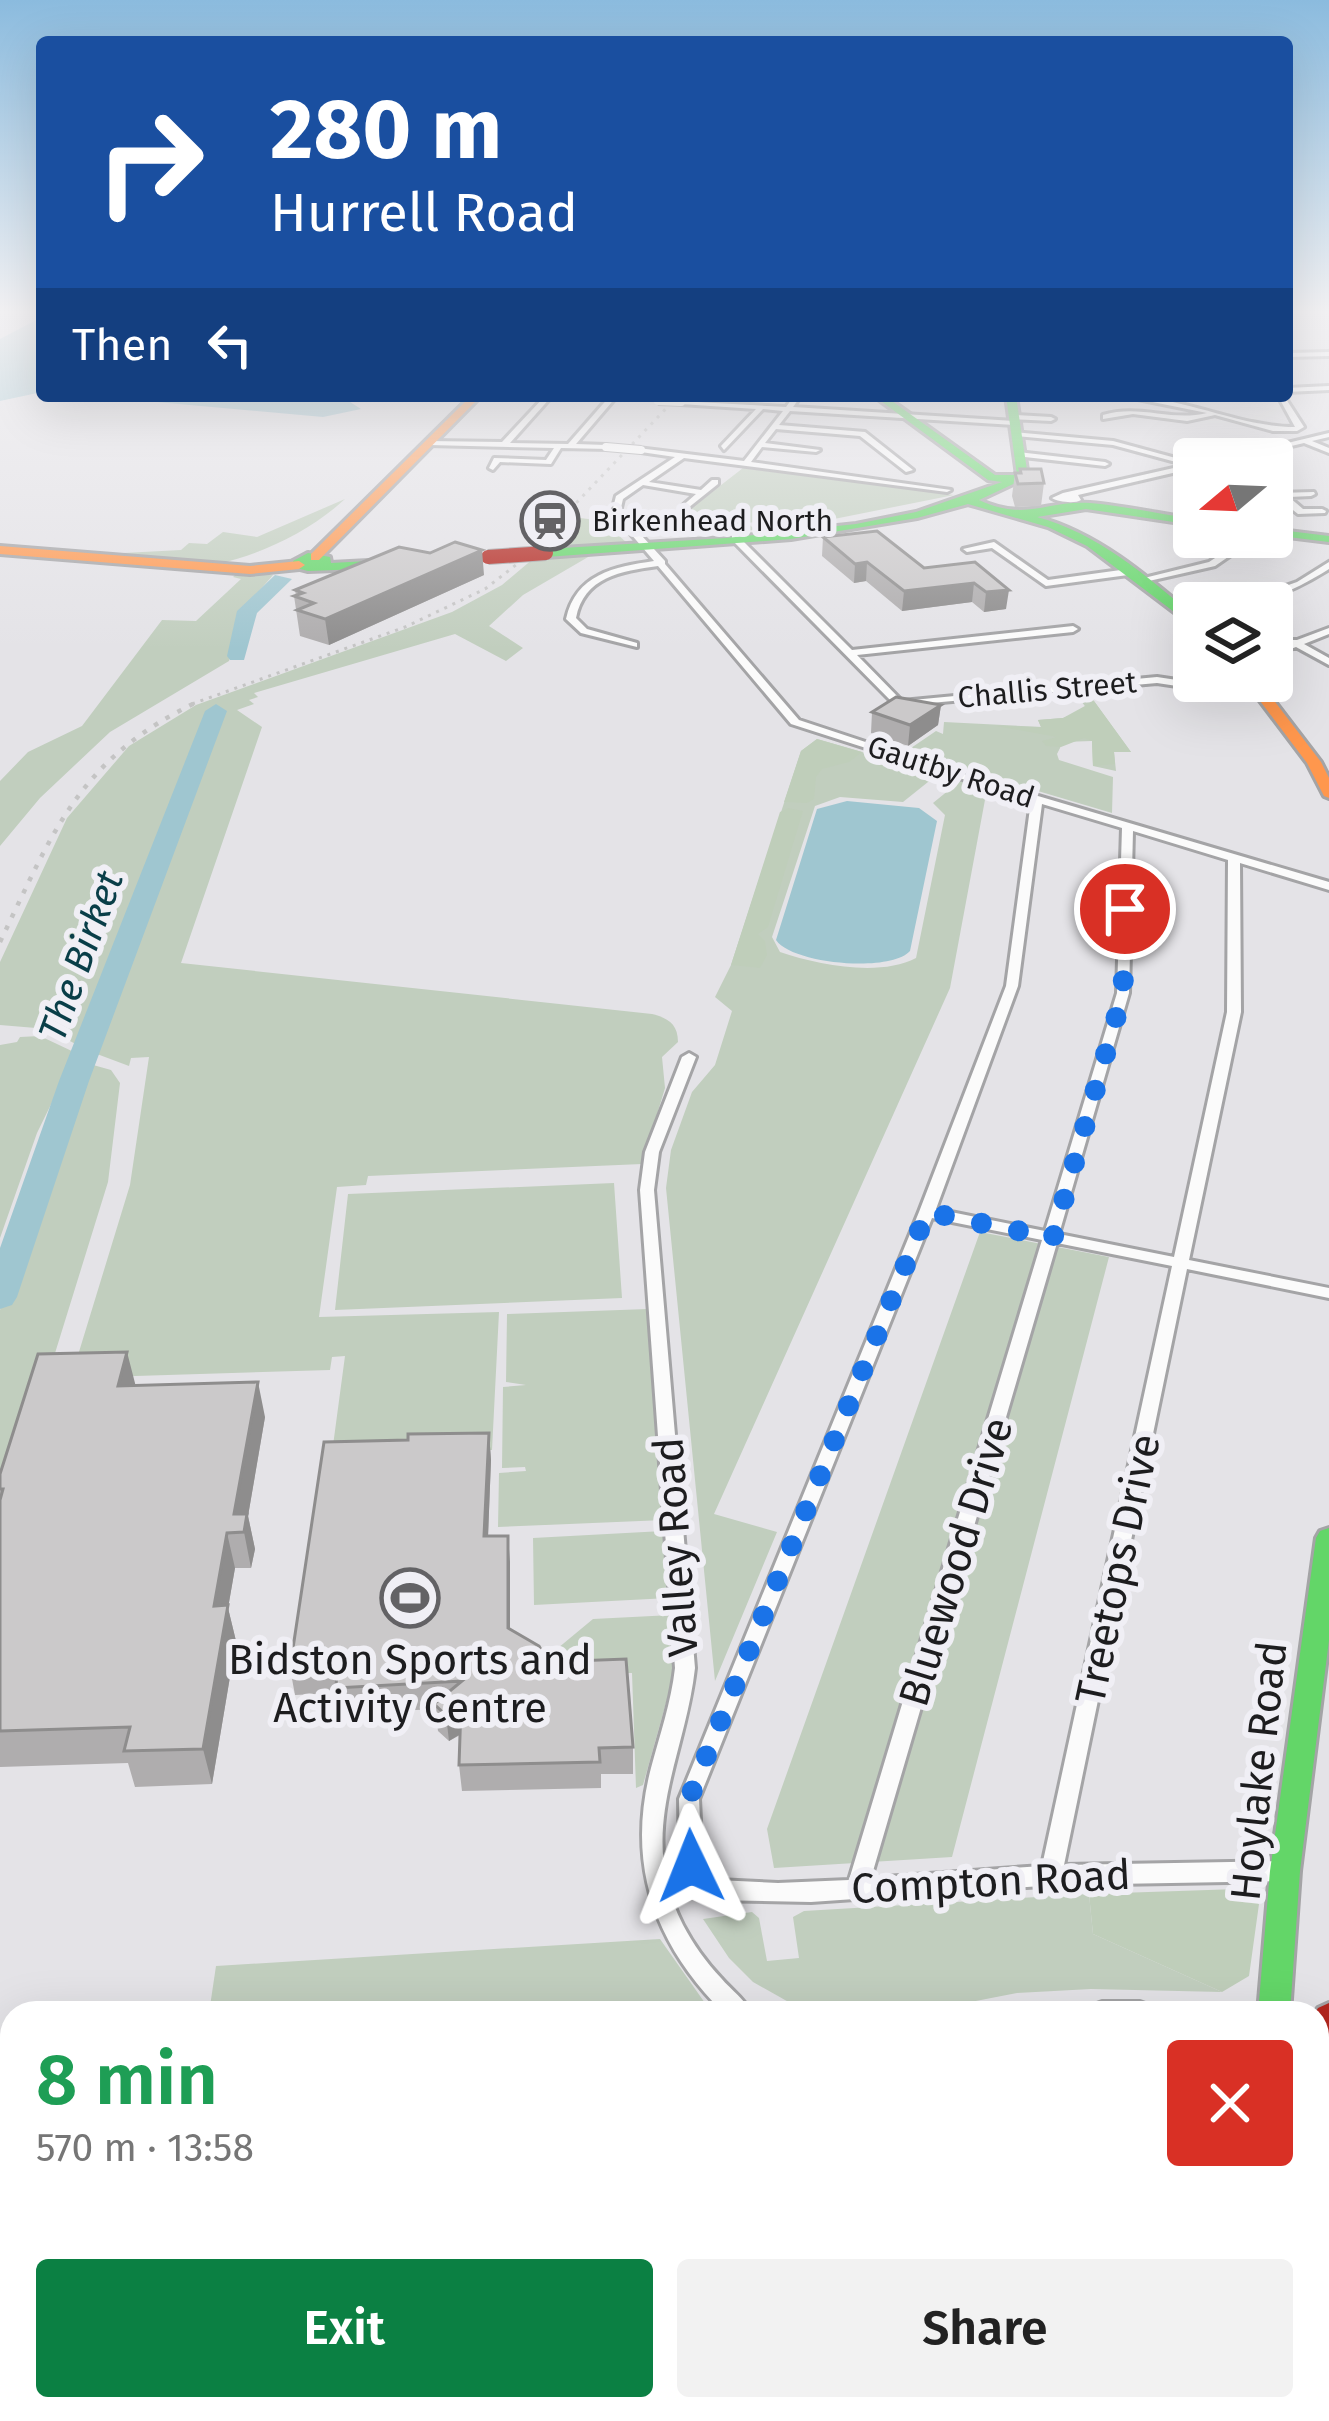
<!DOCTYPE html>
<meta charset="utf-8">
<style>
body{margin:0;font-family:"Fira Sans",sans-serif;background:#f2f2f2;color:#222;height:100vh;display:flex;flex-direction:column;font-size:45px;white-space:nowrap}
*{box-sizing:border-box;margin:0}
p{font-size:39px;color:#767676}
.icon{flex:none;width:66px;height:66px;fill:none;stroke:currentColor;stroke-width:2;stroke-linecap:round;stroke-linejoin:round}
.map{position:relative;flex:1;overflow:hidden}
.side{position:absolute;left:0px;top:2001px;width:1329px;height:420px;display:flex;flex-direction:column;background:#fff;border-radius:36px 36px 0 0;box-shadow:0 12px 48px #0002}
.side>*{flex:none}
.guide{position:absolute;left:36px;top:36px;width:1257px;height:366px;border-radius:12px;box-shadow:0 12px 48px #0002;background:#1a4fa0;color:#fff;overflow:hidden}
.needle{width:78px;rotate:251deg}
.tools{position:absolute;left:1173px;top:438px;display:grid;gap:24px}
.tools a{display:grid;place-items:center;width:120px;height:120px;border-radius:12px;background:#fff;box-shadow:0 12px 48px #0002;font-size:60px}
.pin{position:absolute;display:grid;place-items:center;width:102px;height:102px;color:#fff;margin:-51px;border:6px solid #fff;border-radius:50%;box-shadow:0 3px 12px #0007}
.me{position:absolute;width:132px;margin:-66px;rotate:358deg;stroke-linejoin:round;filter:drop-shadow(0 0 9px #0008)}
.turn{display:flex;align-items:center;gap:42px;height:252px;padding:0 36px;font-size:54px}
.turn .icon{width:156px;height:156px;stroke-width:2.5}
.turn b{display:block;font-size:84px;line-height:102px}
.then{display:flex;align-items:center;height:114px;padding:0 36px;background:#0003;gap:24px;font-size:45px}
.round{display:grid;place-items:center;flex:none;width:126px;height:126px;border-radius:12px;background:#f2f2f2}
.summary{display:flex;align-items:center;justify-content:space-between;height:204px;padding:0 36px}
h1{font-size:72px;font-weight:600;line-height:90px;color:#1e9e55}
.cta{display:flex;gap:24px;margin-top:auto;padding:24px 36px}
.cta a{flex:1;height:138px;border-radius:12px;background:#0b8043;color:#fff;font-size:48px;font-weight:600;line-height:138px;text-align:center}
.cta a+a{background:#f2f2f2;color:#222}
.map>svg:first-child{display:block}
.green{fill:#c1cebe}
.forest{fill:#bfceba}
.water{fill:#9fc6d0}
.lines{fill:none;stroke-linecap:round;stroke-linejoin:round}
.river{fill:#9fc6d0;fill-rule:evenodd}
.street-casing{stroke:#a4a4a6;stroke-width:6}
.fast-casing{stroke:#a4a4a6;stroke-width:6}
.slow-casing{stroke:#a4a4a6;stroke-width:6}
.jam-casing{stroke:#a4a4a6;stroke-width:6}
.street{fill:#fbfbfb;fill-rule:evenodd}
.fast{fill:#63d668;fill-rule:evenodd}
.slow{fill:#ff974d;fill-rule:evenodd}
.jam{fill:#b3261e;fill-rule:evenodd}
.rail-far1{stroke:#c4c4c4;stroke-width:3;stroke-dasharray:3 6;stroke-linecap:butt}
.rail{stroke:#c4c4c4;stroke-width:4.5;stroke-dasharray:4.5 9;stroke-linecap:butt}
.street-bridge-casing{stroke:#a4a4a6;stroke-width:10;stroke-linecap:butt}
.jam-bridge-casing{stroke:#a4a4a6;stroke-width:16;stroke-linecap:butt}
.street-bridge{stroke:#fbfbfb;stroke-width:8}
.jam-bridge{stroke:#b3261e;stroke-width:14}
.wall{fill:#afadae}
.shaded-wall{fill:#8e8d8d}
.building{fill:#cbc9ca;stroke:#8e8d8d;stroke-width:3}
.route{stroke:#1a73e8;stroke-width:21;stroke-dasharray:0 37.8}
.labels{text-anchor:middle;dominant-baseline:central;stroke-width:12;stroke-linejoin:round;paint-order:stroke}
.far-poi-label{font-size:30px;fill:#1d1d1f;stroke:#f0eff5;text-anchor:start}
.far-street-label{font-size:30px;fill:#1d1d1f;stroke:#f0eff5}
.water-label{font-size:39px;font-style:italic;fill:#093e48;stroke:#f0eff5}
.near-street-label{font-size:42px;fill:#1d1d1f;stroke:#f0eff5}
.near-poi-label{font-size:42px;fill:#1d1d1f;stroke:#f0eff5}
</style>
<div class="map">
<svg width="1329" height="2421" viewBox="0 0 1329 2421">
<rect width="100%" height="100%" fill="#e4e3e7"/>
<path class="green" d="M743,468L954,495L794,527L781,518L748,523L755,530L711,533L689,510Z
M345,499C313,529 263,554 221,563L104,554L181,550L189,543L207,544L223,532L257,537Z
M595,553L523,595L489,626L523,648L506,661L455,634L254,693L258,697L249,700L254,704L237,710L262,727L181,963L652,1014C668,1018 678,1024 678,1042L662,1057L665,1088L642,1164L368,1176L366,1185L337,1187L319,1317L499,1312L492,1450L332,1453L345,1356L332,1357L330,1370L71,1378L130,1185L149,1057L131,1058L129,1066L89,1051L108,1024L218,711L206,712L81,1047L48,1029L0,1025V962L67,818L129,746L196,705L452,612L502,585L534,558Z
M238,572L273,575L241,612L229,661L110,732L40,798L0,846V781L28,752L82,726L162,620L196,621L241,579L233,577Z
M1091,697L1131,752H1114L1116,771L1093,766L1092,741L1063,742L1057,754L1059,760L1113,777L1112,813L907,752L936,750L911,748L936,731L943,734L944,722L1041,727L1038,720L1063,718L1087,709L1079,698Z
M817,739L938,774L903,802L840,797L815,806L772,937L780,952C818,965 880,977 916,958L945,815L933,803L960,781L987,789L950,988L714,1514L777,1532L715,1681L666,1188L671,1150L692,1092L715,1065L732,1011L715,997L731,965L801,751Z
M40,1036L76,1053L37,1133L0,1238V1045L17,1042L20,1037Z
M86,1063L111,1070L120,1083L108,1182L47,1379L0,1492V1310Z
M614,1183L622,1298L335,1310L348,1194Z
M980,1232L1109,1257L952,1857L774,1868L767,1829Z
M648,1309L664,1520L498,1527L499,1473L526,1471L525,1467L502,1468L503,1387L526,1385L506,1382L507,1314Z
M663,1531L669,1598L534,1605L533,1538Z
M672,1615L673,1678L643,1785L636,1788L632,1673H568L552,1653L593,1619Z
M1089,1894L1093,1934L1222,1992L1091,1989L1017,1993L914,2013H808L753,1982L729,1958L703,1919L752,1912L759,1918L767,1961L799,1958L793,1917L804,1911Z
M660,1939L712,2013H209L216,1966Z
M135,2409H1206L1204,2421H132Z"/>
<path class="forest" d="M573,517L603,521L628,544L537,553L552,538H560L566,531L560,530Z
M1094,701L1131,752H1114L1115,764L1093,766L1092,741L1084,738L1061,747L1046,746L1042,741L1057,737L996,726L1041,727L1038,720L1063,718Z
M817,739L862,752L849,762L822,769L816,777L814,799L807,803L784,802L801,751Z
M788,808L803,811L768,927L758,934L765,941L767,955L760,968L731,965L780,812Z
M1238,1889L1259,1904L1249,1976L1222,1992L1093,1934L1089,1894Z
M135,2409H435L436,2421H132Z"/>
<path class="water" d="M42,317V392L0,401V339Z
M91,396H267L350,402L361,409L323,417Z
M847,801L919,808L937,821L910,951C890,973 792,964 776,940L817,809Z"/>
<g class="lines">
<path class="river" d="M275,575L292,579L257,613L244,660H230L227,656L237,611Z
M216,704L227,711L89,1081L17,1297L12,1305L0,1309V1248L59,1081L205,711Z"/>
<g class="street-casing">
<path id="street" d="M1329,352V356L1287,357V353Z
M1329,386V390L1287,392V388Z
M545,396H552L510,443L568,444L610,396H617L576,444L606,445L609,449L561,448L551,464L500,462L493,470L489,468L494,458L546,460L554,448L429,445L425,443L429,441L502,442Z
M794,396H801L793,407L1014,421L1018,423L1014,425L790,411L779,425L865,432L913,470L906,472L860,436L776,429L765,443L820,450L816,452L762,447L751,462L951,490L947,492L684,458L649,482L701,490L712,480H718V484L688,508L693,522H687L680,508L696,494L643,485L623,499L620,512L665,561V564L799,720L947,769L1329,882V890L1240,863L1241,1012L1189,1260L1329,1288V1298L1187,1269L1064,1865L1285,1861L1293,1864L1296,1871L1293,1878L1285,1881L1056,1885L811,1902L711,1900L703,1897L680,1866L679,1799L919,1212L1006,986L1031,801L791,724L658,566C621,571 584,577 576,618L587,629L637,643V647L581,633L566,619C576,574 614,567 654,561L612,512L616,496L675,457L641,452L638,448L744,461L783,411L763,409L724,450L721,446L756,409L681,404L679,401L786,407ZM1042,804L1122,828L1117,993L1045,1231L936,1209L1018,986ZM1133,831L1228,860L1227,1012L1174,1257L1059,1234L1129,993ZM932,1218L1042,1240L849,1880L778,1883L717,1880L702,1863L699,1799ZM1057,1243L1172,1266L1042,1866L871,1878Z
M1123,396C1183,396 1238,427 1295,427L1278,396H1284L1304,427L1297,431H1273L1215,415L1187,421L1133,414L1103,419V415C1140,404 1171,422 1207,413Z
M1014,415L1051,417L1055,419L1051,421L1011,419Z
M1013,432L1113,441L1194,463V468L1078,495L1081,500C1075,504 1058,502 1052,498L1063,493L1187,465L1113,445L1016,436Z
M1329,433V437L1312,441L1329,448V453L1304,443L1235,459H1221Z
M1018,452L1105,462L1109,464L1105,466L1015,456Z
M1314,492L1315,494L1311,496L1289,497L1303,509H1322L1326,511L1325,513L1298,514L1274,495L1278,493Z
M732,536H738L852,650L1073,626L1078,629L1073,632L857,655L902,701L1157,677L1264,693L1269,696L1264,699L1157,683L896,706L732,540Z
M1247,537H1257L1215,566L1140,583L1136,580L1209,562Z
M994,542L1048,580L1128,569L1132,572L1128,575L1046,586L992,548L967,552L963,549Z
M1329,562V569C1302,586 1269,603 1237,603L1297,582Z
M1329,628V634L1304,644L1329,658V665L1296,647L1272,656V650L1290,643L1291,640H1297Z
M689,1053L696,1057L659,1152L654,1190L695,1668C685,1759 635,1831 683,1925C693,1944 706,1962 721,1978C731,1990 745,1999 751,2013H724C654,1944 626,1864 651,1768C660,1734 671,1703 675,1668L640,1190L645,1152L682,1057Z
M1102,2002H1140L1148,2005L1151,2013H1091L1094,2005Z"/>
</g>
<g class="fast-casing">
<path id="fast" d="M874,396H885L995,475H1017L1006,396H1016L1028,477L979,500C1026,522 1046,500 1090,503C1125,506 1160,514 1194,519V525L1086,509L1037,517C1097,533 1147,576 1194,616V627L1087,546L1048,527L968,504L917,518L791,539L546,557L540,553L546,549L726,538L856,524L916,512L1002,482L988,480Z
M1272,529L1329,536V542L1272,535Z
M308,553L330,557L331,563L388,560L394,564L388,568L308,571L293,567V561Z
M1329,1528V1640L1300,1871L1290,2013H1258L1270,1871L1316,1538L1320,1531Z
M1206,2409H1244L1242,2421H1204Z
M1270,2409H1308L1307,2421H1269Z"/>
</g>
<g class="slow-casing">
<path id="slow" d="M471,396H481L319,560H311V554Z
M0,546L250,566L299,561L305,565L299,569L250,574L0,554Z
M1245,681H1259L1321,762L1329,778V798L1324,796L1307,763Z"/>
</g>
<g class="jam-casing">
<path id="jam" d="M1329,2003V2200L1317,2205L1315,2013L1318,2008Z"/>
</g>
<use href="#street" class="street"/>
<use href="#fast" class="fast"/>
<use href="#slow" class="slow"/>
<use href="#jam" class="jam"/>
<path class="rail-far1" d="M192,704L405,627L485,589L521,561L678,396"/>
<path class="rail" d="M0,942C54,830 79,758 199,701"/>
<g class="street-bridge-casing">
<path id="street-bridge" d="M658,401L681,402
M606,447L641,450"/>
</g>
<g class="jam-bridge-casing">
<path id="jam-bridge" d="M488,557L546,553"/>
</g>
<use href="#street-bridge" class="street-bridge"/>
<use href="#jam-bridge" class="jam-bridge"/>
</g>
<path class="wall" d="M1020,469L1044,483L1041,506L1015,507L1012,496L1015,473H1019Z
M823,537L924,568L975,562L1006,609L984,612L972,602L902,611L866,581L854,583L822,556Z
M484,575L329,645L300,636L294,596H296L295,590Z
M941,705L938,725L908,746L871,733L872,712Z
M135,1386L265,1417L248,1516L255,1549L251,1568H235L228,1608L236,1641L212,1784L135,1787L128,1763L0,1767V1474Z
M489,1433L491,1460L488,1536L510,1562V1629L548,1662L633,1747V1774H601V1788L462,1791L459,1765L460,1735L449,1741L438,1731L435,1709L340,1714L337,1693L295,1695L290,1668Z"/>
<path class="shaded-wall" d="M482,550L484,575L329,645L325,619Z
M867,562L866,581L854,583L855,564Z
M974,583L972,602L902,611L904,591Z
M1009,590L1006,609L984,612L986,592Z
M941,705L938,725L908,746L910,725Z
M127,1352L136,1387L118,1386Z
M258,1382L265,1417L248,1516L255,1549L251,1568L244,1532L234,1514Z
M489,1433L491,1460L487,1563L484,1536Z
M227,1533L235,1568L228,1608L236,1641L212,1784L203,1749L214,1606Z
M508,1536L510,1562V1655L508,1628Z
M461,1706L464,1732L449,1741L446,1715Z"/>
<path class="building" d="M1020,469H1041L1044,483L1018,484L1015,473H1021Z
M877,531L924,568L975,562L1009,590L986,592L974,583L904,591L867,562L855,564L823,537Z
M455,542L482,550L325,619L297,610L314,603L294,596L303,593L295,590L399,547L430,553Z
M896,697L941,705L910,725L872,712Z
M127,1352L118,1386L258,1382L234,1514H247L244,1532L227,1533L214,1606L228,1605L203,1749L124,1751L130,1727L0,1731V1500L3,1489H0V1474L38,1354Z
M489,1433L484,1536H508V1628L539,1646L548,1662L626,1659L633,1747L599,1748L600,1762L459,1765L461,1706L446,1715L434,1704L462,1681L336,1688L337,1666L290,1668L324,1442L408,1440V1434Z"/>
<linearGradient id="sky" x2="0" y2="1"><stop stop-color="#8bbbde"/><stop offset="0.48" stop-color="#f3f2f4"/><stop offset="1" stop-color="#f3f2f4" stop-opacity="0"/></linearGradient>
<rect width="1329" height="649" fill="url(#sky)"/>
<g class="lines">
<path class="route" d="M691,1866L689,1799L927,1212L1053,1238L1123,993L1125,909"/>
</g>
<defs>
<g id="station-ring" transform="scale(3)"><circle r="9.5" fill="#f0eff5" stroke="#636265" stroke-width="1.5"/><path d="M-3-6H3Q5-6 5-4V2Q5 4 3 4L4.5 6H3L1.5 4h-3L-3 6H-4.5L-3 4Q-5 4-5 2V-4Q-5-6-3-6ZM-3.5-4v3h7v-3ZM-3.5 1v1.5H-2V1ZM2 1v1.5H3.5V1Z" fill="#636265"/></g>
<g id="stadium-ring" transform="scale(3)"><circle r="9.5" fill="#f0eff5" stroke="#636265" stroke-width="1.5"/><path d="M0-5a6.5 5 0 1 0 0 10a6.5 5 0 1 0 0-10ZM-3.5-1.8h7v3.6h-7Z" fill="#636265"/></g>
</defs>
<g fill-rule="evenodd">
<use href="#station-ring" x="550" y="521"/>
<use href="#stadium-ring" x="410" y="1598"/>
</g>
<g class="labels">
<g class="far-poi-label">
<text x="592" y="521">Birkenhead North</text>
</g>
<g class="far-street-label">
<text transform="translate(1047 690) rotate(-5)">Challis Street</text>
<text transform="translate(951 772) rotate(18)">Gautby Road</text>
</g>
<g class="water-label">
<text transform="translate(81 956) rotate(-70)">The Birket</text>
</g>
<g class="near-street-label">
<text transform="translate(676 1547) rotate(-94)">Valley Road</text>
<text transform="translate(956 1562) rotate(-73)">Bluewood Drive</text>
<text transform="translate(1118 1569) rotate(-78)">Treetops Drive</text>
<text transform="translate(1259 1771) rotate(-84)">Hoylake Road</text>
<text transform="translate(991 1882) rotate(-3)">Compton Road</text>
</g>
<g class="near-poi-label">
<text x="410" y="1660">Bidston Sports and<tspan x="410" dy="48">Activity Centre</tspan></text>
</g>
</g>
</svg>
<div class="tools">
<a><svg class="needle" viewBox="-14 -14 28 28"><path d="M0-13l5 13h-10z" fill="#e53935"/><path d="M0 13l5-13h-10z" fill="#767676"/></svg></a>
<a><svg class="icon" aria-label="layers" viewBox="0 0 24 24"><path d="M12 4l9 5-9 5-9-5zM3 14l9 5 9-5"/></svg></a>
</div>
<div class="pin" style="left:1125px;top:909px;background:#d93025"><svg class="icon" aria-label="arrive" viewBox="0 0 24 24"><path d="M6 21V4h12l-3 4 3 4H6"/></svg></div>
<svg class="me" style="left:691px;top:1866px" viewBox="-20 -20 40 40"><path d="M0-17L14 15 0 8-14 15z" fill="#1a73e8" stroke="#fff" stroke-width="4"/></svg>
<div class="guide">
<div class="turn"><svg class="icon" aria-label="right" viewBox="0 0 24 24"><path d="M7 20v-9h11M14 6l5 5-5 5"/></svg><div><b>280 m</b>Hurrell Road</div></div>
<div class="then">Then<svg class="icon" aria-label="left" viewBox="0 0 24 24"><path d="M17 20v-9H6M10 6l-5 5 5 5"/></svg></div>
</div>
<section class="side">
<div class="summary"><div><h1>8 min</h1><p>570 m · 13:58</p></div><a class="round" style="background:#d93025;color:#fff"><svg class="icon" aria-label="close" viewBox="0 0 24 24"><path d="M6 6l12 12M18 6L6 18"/></svg></a></div>
<div class="cta"><a>Exit</a><a>Share</a></div>
</section>
</div>
